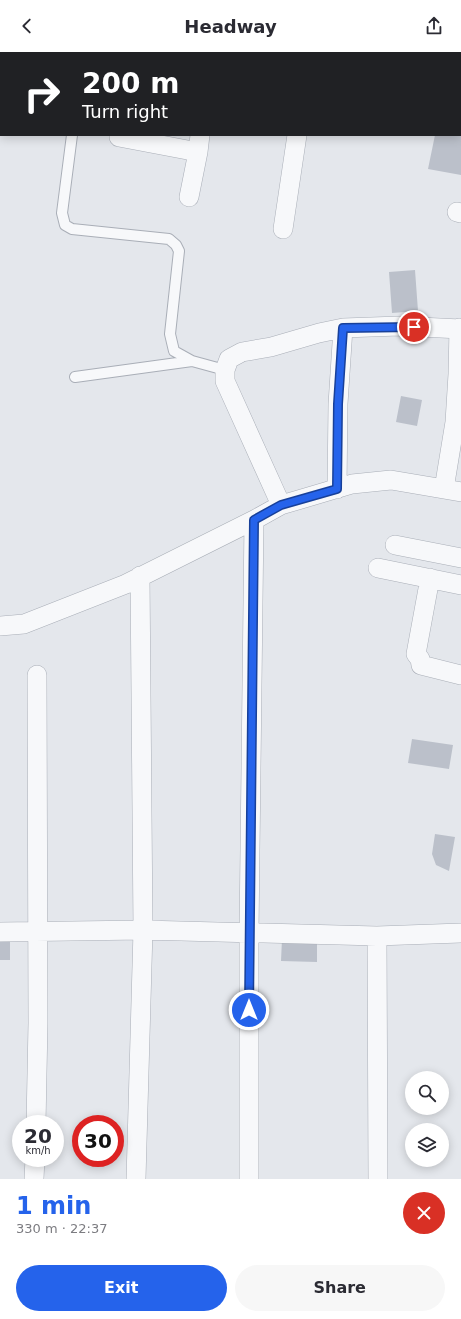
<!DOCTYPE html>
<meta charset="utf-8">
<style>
body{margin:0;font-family:"DejaVu Sans",sans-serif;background:#f7f7f7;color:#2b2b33;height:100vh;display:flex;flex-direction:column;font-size:15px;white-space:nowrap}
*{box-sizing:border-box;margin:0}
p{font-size:13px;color:#7c7c81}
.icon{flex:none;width:22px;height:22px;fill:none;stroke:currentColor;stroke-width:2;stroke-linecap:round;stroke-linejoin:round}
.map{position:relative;height:1127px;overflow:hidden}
.drawer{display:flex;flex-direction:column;background:#fff;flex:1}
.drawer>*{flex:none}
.banner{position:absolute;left:0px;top:0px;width:461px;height:84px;box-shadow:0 2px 10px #0003;background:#202124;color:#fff;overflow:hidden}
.tools{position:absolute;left:405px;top:1019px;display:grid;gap:8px}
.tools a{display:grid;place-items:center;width:44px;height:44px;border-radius:50%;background:#fff;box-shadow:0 2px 10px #0003;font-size:20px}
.speed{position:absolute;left:12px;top:1063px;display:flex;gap:8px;font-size:20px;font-weight:700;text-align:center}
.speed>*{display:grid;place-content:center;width:52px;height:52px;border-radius:50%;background:#fff;box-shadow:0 2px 10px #0003;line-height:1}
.speed small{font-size:10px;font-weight:400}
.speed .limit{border:6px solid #d22;background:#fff;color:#111}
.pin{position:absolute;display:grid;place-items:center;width:34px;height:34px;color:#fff;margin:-17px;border:2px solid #fff;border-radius:50%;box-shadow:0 1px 4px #0007}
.me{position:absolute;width:44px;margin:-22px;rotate:0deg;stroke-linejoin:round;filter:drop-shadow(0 0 3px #0008)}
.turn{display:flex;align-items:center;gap:14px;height:84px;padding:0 16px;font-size:18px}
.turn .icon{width:52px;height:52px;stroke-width:2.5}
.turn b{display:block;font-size:28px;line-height:34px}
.round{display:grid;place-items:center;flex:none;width:42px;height:42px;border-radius:21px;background:#f7f7f7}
.head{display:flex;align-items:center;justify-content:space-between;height:68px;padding:0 16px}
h1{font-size:24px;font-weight:700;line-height:30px;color:#2563eb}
.action{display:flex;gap:8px;margin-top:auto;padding:8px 16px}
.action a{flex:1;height:46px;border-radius:24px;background:#2563eb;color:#fff;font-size:16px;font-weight:700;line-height:46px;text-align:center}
.action a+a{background:#f7f7f7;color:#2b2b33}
header{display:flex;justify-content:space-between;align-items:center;height:52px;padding:0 16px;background:#fff;font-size:18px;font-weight:700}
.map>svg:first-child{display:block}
.building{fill:#bbc0ca}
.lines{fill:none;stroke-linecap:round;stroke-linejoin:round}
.service-casing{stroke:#a9aeb7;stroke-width:12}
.minor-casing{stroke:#a9aeb7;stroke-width:20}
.service{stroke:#f7f8fa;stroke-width:10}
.minor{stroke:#f7f8fa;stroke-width:19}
.route-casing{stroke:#184099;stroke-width:10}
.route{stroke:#2563eb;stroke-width:7}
</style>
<header><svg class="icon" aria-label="back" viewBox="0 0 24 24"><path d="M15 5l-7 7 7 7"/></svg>Headway<svg class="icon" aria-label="share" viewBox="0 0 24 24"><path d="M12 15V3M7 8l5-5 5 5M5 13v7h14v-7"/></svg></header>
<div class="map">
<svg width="461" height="1127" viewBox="0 0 461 1127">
<rect width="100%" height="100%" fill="#e4e7ec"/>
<path class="building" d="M435,83H461V123L428,117Z
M415,218L418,259L392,261L389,220Z
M401,344L422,348L417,374L396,370Z
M412,687L453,693L449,717L408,711Z
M435,782L455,785L449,819L436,813L432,802Z
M0,884H10V908H0Z
M282,887L317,888V910L281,909Z"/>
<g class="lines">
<g class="service-casing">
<path id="service" d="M28,0L33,1
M72,83L62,161L65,173L72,177L169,187L176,193L179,199L170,282L174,299L192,309L225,318
M75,325L192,309"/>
</g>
<g class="minor-casing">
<path id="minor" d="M371,0L376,1
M210,1V0
M309,1V0
M410,1V0
M460,19H461
M119,85L198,100
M189,145L198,100L200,83
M457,160L461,161
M283,177L297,83
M337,437L338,352L343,276
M444,437L455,370L458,322L459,276
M281,453L225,329V318L229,307L242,300L271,295L319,281L343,276L399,274L461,277
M395,493L461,506
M378,516L461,533
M430,526L416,602L420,607L421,613L461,623
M0,574L24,572L126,532L254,468L281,453L352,432L391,428L461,440
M0,880L143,878L377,884L461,881
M377,884L378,1127
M36,1072L38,971L37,623
M34,1127L35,1106
M136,1127L143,878L140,524
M249,1127V881L254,468"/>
</g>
<use href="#service" class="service"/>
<use href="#minor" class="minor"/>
</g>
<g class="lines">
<g class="route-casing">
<path id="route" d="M249,958L254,468L281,453L337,437L338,352L343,276L414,275"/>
</g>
<use href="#route" class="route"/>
</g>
</svg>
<div class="tools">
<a><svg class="icon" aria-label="search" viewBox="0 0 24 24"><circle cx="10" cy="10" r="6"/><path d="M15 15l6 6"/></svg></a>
<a><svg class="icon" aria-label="layers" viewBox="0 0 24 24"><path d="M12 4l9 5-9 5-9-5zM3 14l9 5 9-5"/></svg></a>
</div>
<div class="speed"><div>20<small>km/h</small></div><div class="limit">30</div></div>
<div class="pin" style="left:414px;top:275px;background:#d93025"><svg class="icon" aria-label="arrive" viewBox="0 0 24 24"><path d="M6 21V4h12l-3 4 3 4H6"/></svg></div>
<svg class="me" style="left:249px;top:958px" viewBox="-20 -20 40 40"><circle r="17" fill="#2563eb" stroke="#fff" stroke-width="3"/><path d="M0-11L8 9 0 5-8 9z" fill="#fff"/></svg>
<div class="banner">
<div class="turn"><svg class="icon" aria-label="right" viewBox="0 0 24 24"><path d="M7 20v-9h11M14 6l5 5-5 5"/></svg><div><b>200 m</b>Turn right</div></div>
</div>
</div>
<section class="drawer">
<div class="head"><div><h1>1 min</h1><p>330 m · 22:37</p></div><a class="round" style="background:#d93025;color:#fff"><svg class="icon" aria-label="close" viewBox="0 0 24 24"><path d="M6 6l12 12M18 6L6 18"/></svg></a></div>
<div class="action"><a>Exit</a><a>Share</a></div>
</section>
